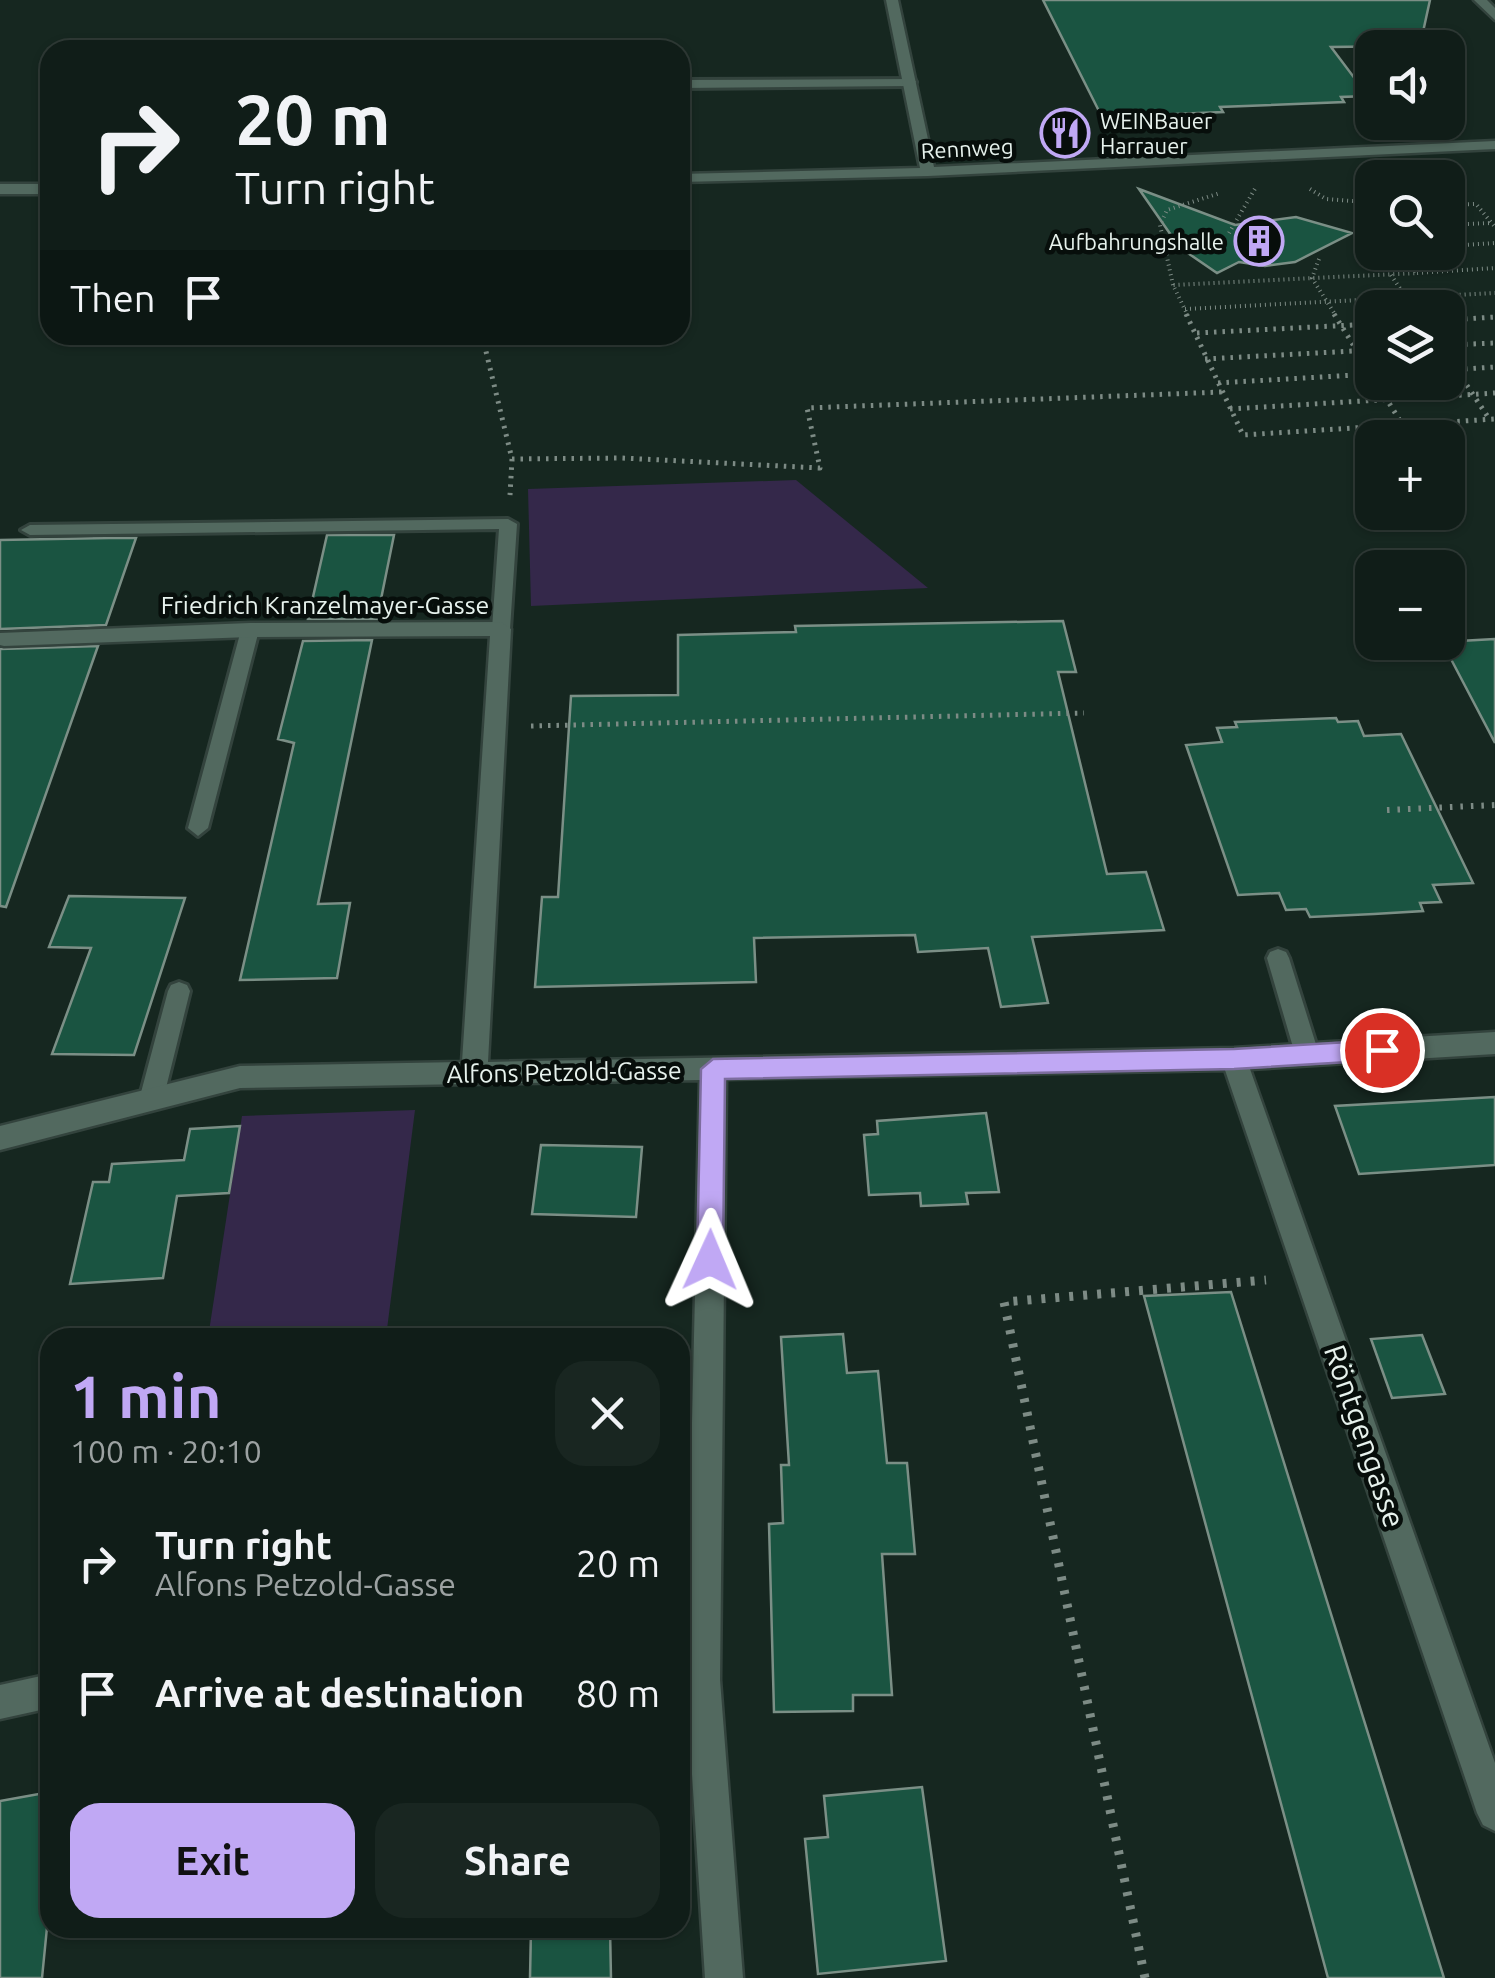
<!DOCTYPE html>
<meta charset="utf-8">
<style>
body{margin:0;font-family:Ubuntu,sans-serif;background:#192621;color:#f1f3f6;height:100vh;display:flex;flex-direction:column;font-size:38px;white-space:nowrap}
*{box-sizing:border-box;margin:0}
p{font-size:32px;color:#9ca2a2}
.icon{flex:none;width:55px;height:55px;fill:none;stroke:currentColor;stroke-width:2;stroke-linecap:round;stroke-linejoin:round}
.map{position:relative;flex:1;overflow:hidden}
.panel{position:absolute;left:40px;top:1328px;width:650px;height:610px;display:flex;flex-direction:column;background:#101d18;border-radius:30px;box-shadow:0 2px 8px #0004,0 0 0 2px #303b37}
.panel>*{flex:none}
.banner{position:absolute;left:40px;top:40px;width:650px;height:305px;border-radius:30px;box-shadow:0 2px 8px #0004,0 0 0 2px #303b37;background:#101d18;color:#f1f3f6;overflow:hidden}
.fabs{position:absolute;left:1355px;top:30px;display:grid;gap:20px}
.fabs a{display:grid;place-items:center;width:110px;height:110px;border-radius:20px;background:#101d18;box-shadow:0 2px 8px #0004,0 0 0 2px #303b37;font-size:50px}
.pin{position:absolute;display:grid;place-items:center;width:85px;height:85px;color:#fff;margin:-42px;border:5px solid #fff;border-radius:50%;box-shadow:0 2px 10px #0007}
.me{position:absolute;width:110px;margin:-55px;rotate:1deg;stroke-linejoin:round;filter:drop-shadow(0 0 8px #0008)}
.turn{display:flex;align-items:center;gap:35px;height:210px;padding:0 30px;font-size:45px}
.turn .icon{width:130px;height:130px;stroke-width:2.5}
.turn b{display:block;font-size:70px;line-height:85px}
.then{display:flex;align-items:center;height:95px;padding:0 30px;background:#0003;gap:20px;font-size:38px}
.round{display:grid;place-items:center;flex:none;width:105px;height:105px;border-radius:30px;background:#192621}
.overview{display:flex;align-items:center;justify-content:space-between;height:170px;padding:0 30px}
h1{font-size:60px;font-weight:700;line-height:75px;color:#c0a8f4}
.action{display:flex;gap:20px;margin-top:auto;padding:20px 30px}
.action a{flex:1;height:115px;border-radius:30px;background:#c0a8f4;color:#111;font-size:40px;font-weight:700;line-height:115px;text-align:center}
.action a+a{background:#192621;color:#f1f3f6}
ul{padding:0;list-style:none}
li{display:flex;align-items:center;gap:30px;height:130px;padding:0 30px}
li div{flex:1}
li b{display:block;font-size:38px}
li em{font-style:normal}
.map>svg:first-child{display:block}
.green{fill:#34284a}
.building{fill:#1a5441;stroke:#7b8f86;stroke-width:2.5}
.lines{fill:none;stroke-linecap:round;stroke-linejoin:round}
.lane-casing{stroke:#33433d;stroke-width:6}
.street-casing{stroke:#33433d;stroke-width:5}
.path-far3{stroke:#7d8b85;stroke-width:4;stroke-dasharray:1 4;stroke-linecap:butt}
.path-far2{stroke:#7d8b85;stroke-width:5;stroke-dasharray:2.5 6;stroke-linecap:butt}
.path-far1{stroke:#7d8b85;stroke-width:6;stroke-dasharray:2.5 8;stroke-linecap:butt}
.path{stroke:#7d8b85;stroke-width:9;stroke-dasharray:4 10;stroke-linecap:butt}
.lane{fill:#52695f;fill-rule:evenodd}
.street{fill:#52695f;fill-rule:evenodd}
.route{fill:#c0a8f4;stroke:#7d6d9f;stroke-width:2.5}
.labels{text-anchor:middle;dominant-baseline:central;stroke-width:9;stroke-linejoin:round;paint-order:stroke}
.far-poi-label{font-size:22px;fill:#e7f2ed;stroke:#070e0b;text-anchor:start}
.far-street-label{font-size:22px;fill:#e7f2ed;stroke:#070e0b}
.street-label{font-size:25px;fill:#e7f2ed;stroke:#070e0b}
.near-street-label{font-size:30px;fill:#e7f2ed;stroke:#070e0b}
</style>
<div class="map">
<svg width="1495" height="1978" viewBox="0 0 1495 1978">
<rect width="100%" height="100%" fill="#162720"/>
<path class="green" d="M796,480L928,588L531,606L528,489Z
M415,1110L386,1337L208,1338L242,1116Z"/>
<path class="building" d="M1043,0H1430L1423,32L1411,46L1331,47L1368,96L1341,97L1344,102L1220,107L1223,112L1102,117Z
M1139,189L1235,225L1296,217L1352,233L1295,262L1265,266L1239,262L1217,273L1179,247L1156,242L1173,238Z
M327,535H394L377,619H308Z
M109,538H136L106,625L0,629V540Z
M1063,621L1076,672H1058L1107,874L1146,872L1164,930L1032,937L1048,1003L1001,1007L988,948L918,952L915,935L754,938L756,982L535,987L542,897H558L571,696L678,695V635L796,632L795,626Z
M1495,639V743L1442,642Z
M372,640L318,904L350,903L337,978L240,980L294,743L278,739L303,641Z
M98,646L6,907L0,906V649Z
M1336,718L1338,722L1358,721L1364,736L1401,734L1473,883L1433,885L1441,902L1420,903L1423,911L1374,914L1310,917L1306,909L1286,910L1279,893L1238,895L1186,745L1222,742L1217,728L1237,727L1235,722Z
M69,896L185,898L134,1055L52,1054L91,948L49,947Z
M1495,1097V1165L1359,1174L1335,1106Z
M986,1113L999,1192L966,1193L968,1204L921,1206L920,1193L869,1195L864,1135L878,1134L877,1121Z
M240,1126L229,1193L177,1196L163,1278L70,1284L93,1182H109L112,1164L184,1160L190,1129Z
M541,1145L642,1147L636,1217L532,1214Z
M1231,1292L1444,1978H1328L1144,1296Z
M843,1334L847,1373L878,1371L887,1463H907L915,1554H882L892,1695H853V1711L774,1712L769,1524L783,1523L781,1465H789L781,1337Z
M1422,1335L1445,1394L1392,1398L1371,1339Z
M922,1787L946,1961L818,1974L805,1839L828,1837L824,1796Z
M50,1792V1897L42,1978H0V1801Z
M531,1928H610L611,1978H530Z"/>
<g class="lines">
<g class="lane-casing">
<path id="lane" d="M914,79L916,82L910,86L680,88V80Z
M508,519L517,524L510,629L501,635L492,629L499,529L30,535L21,530L30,525Z
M250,624L259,630L208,828L198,836L188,828L241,630Z
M1278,949L1286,952L1289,958L1319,1054L1315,1061L1307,1064L1299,1061L1295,1054L1267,958L1270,952Z
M179,982L187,985L190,991L163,1100L159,1107L151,1110L143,1107L139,1100L168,991L171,985Z"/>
</g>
<g class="street-casing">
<path id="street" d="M886,0H898L934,167L1495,141V149L928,176L680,182V174L920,168Z
M1474,0H1487L1495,8V20Z
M0,184H50V194H0Z
M501,622L511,629L488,1062L1234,1048L1495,1032V1054L1250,1069L1495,1763V1831L1483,1825L1477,1813L1225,1070L726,1079L720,1680L743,1978H705L686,1680L700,1080L240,1088L0,1150V1126L240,1066L462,1062L490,636L250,637L4,646L0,645V633L250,623Z
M50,1674V1708L0,1719V1685Z"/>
</g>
<path class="path-far3" d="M1310,189L1326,199L1365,202L1371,209
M1448,205L1476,204L1495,227
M1448,225L1491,223
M1229,233L1256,187
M1448,246L1495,243
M1319,259L1312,278L1336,316
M1417,273L1495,268
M1391,275L1413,308
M1173,285L1160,225L1167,210L1220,193
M1185,309L1495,293
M1188,316L1173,285L1417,273L1403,252"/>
<path class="path-far2" d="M1186,314L1243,435L1495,419
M1334,314L1372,375
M1448,320L1495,317
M1197,333L1372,324
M482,335L512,459L510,495
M1448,345L1495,343
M1448,357L1490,420
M1205,359L1372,350
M1448,370L1495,367
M1376,382L1402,424
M1218,383L1372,374
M1230,409L1495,393
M512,459L622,458L820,468L807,408L1222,392
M531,726L1084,713"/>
<path class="path-far1" d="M1387,810L1495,805"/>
<path class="path" d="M1145,1978L1004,1302L1266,1280"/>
<use href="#lane" class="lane"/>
<use href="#street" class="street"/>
</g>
<path class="route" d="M1382,1040L1394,1050L1382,1060L1234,1069L725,1079L723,1260L719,1268L710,1272L701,1268L697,1260L701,1069L713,1059L1234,1049Z"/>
<defs>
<g id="restaurant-ring" transform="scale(2.5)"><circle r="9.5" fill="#070e0b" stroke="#c0a8f4" stroke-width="1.5"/><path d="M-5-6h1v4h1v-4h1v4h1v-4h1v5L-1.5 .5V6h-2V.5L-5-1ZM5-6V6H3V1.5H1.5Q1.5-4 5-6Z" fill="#c0a8f4"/></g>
<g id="building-ring" transform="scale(2.5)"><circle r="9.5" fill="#070e0b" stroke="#c0a8f4" stroke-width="1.5"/><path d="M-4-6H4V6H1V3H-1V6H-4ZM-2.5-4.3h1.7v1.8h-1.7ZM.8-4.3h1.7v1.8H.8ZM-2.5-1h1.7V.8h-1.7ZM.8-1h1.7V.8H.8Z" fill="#c0a8f4"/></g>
</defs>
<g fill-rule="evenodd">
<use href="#restaurant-ring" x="1065" y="133"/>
<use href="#building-ring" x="1259" y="241"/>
</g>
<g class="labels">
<g class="far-poi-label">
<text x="1100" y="120">WEINBauer<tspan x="1100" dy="25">Harrauer</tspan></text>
<text x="1224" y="241" text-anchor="end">Aufbahrungshalle</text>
</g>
<g class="far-street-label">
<text transform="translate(967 148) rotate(-3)">Rennweg</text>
</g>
<g class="street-label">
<text x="325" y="605">Friedrich Kranzelmayer-Gasse</text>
<text transform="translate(564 1072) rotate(-1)">Alfons Petzold-Gasse</text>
</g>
<g class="near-street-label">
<text transform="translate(1365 1436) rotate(71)">Röntgengasse</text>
</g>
</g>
</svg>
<div class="fabs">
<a><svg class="icon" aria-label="sound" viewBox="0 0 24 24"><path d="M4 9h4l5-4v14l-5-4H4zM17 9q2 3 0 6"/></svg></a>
<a><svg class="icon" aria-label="search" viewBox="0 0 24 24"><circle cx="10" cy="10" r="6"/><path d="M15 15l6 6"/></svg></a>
<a><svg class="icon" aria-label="layers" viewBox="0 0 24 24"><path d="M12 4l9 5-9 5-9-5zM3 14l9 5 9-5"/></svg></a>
<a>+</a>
<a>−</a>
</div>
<div class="pin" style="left:1382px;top:1050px;background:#d93025"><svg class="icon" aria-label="arrive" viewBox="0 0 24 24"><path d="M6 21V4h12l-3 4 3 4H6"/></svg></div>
<svg class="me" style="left:710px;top:1260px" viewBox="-20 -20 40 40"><path d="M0-17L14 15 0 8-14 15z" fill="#c0a8f4" stroke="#fff" stroke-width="4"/></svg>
<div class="banner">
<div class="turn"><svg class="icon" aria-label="right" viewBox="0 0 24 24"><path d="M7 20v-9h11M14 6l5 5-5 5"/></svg><div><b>20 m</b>Turn right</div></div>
<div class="then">Then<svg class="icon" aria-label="arrive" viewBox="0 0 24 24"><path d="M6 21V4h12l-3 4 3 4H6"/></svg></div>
</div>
<section class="panel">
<div class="overview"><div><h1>1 min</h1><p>100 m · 20:10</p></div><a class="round"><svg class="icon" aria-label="close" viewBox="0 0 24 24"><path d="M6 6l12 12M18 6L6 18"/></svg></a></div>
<ul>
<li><svg class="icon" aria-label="right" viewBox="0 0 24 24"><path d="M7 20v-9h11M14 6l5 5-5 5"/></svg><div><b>Turn right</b><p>Alfons Petzold-Gasse</p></div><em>20 m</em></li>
<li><svg class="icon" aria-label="arrive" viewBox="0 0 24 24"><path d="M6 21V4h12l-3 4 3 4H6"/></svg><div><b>Arrive at destination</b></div><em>80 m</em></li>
</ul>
<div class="action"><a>Exit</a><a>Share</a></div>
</section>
</div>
